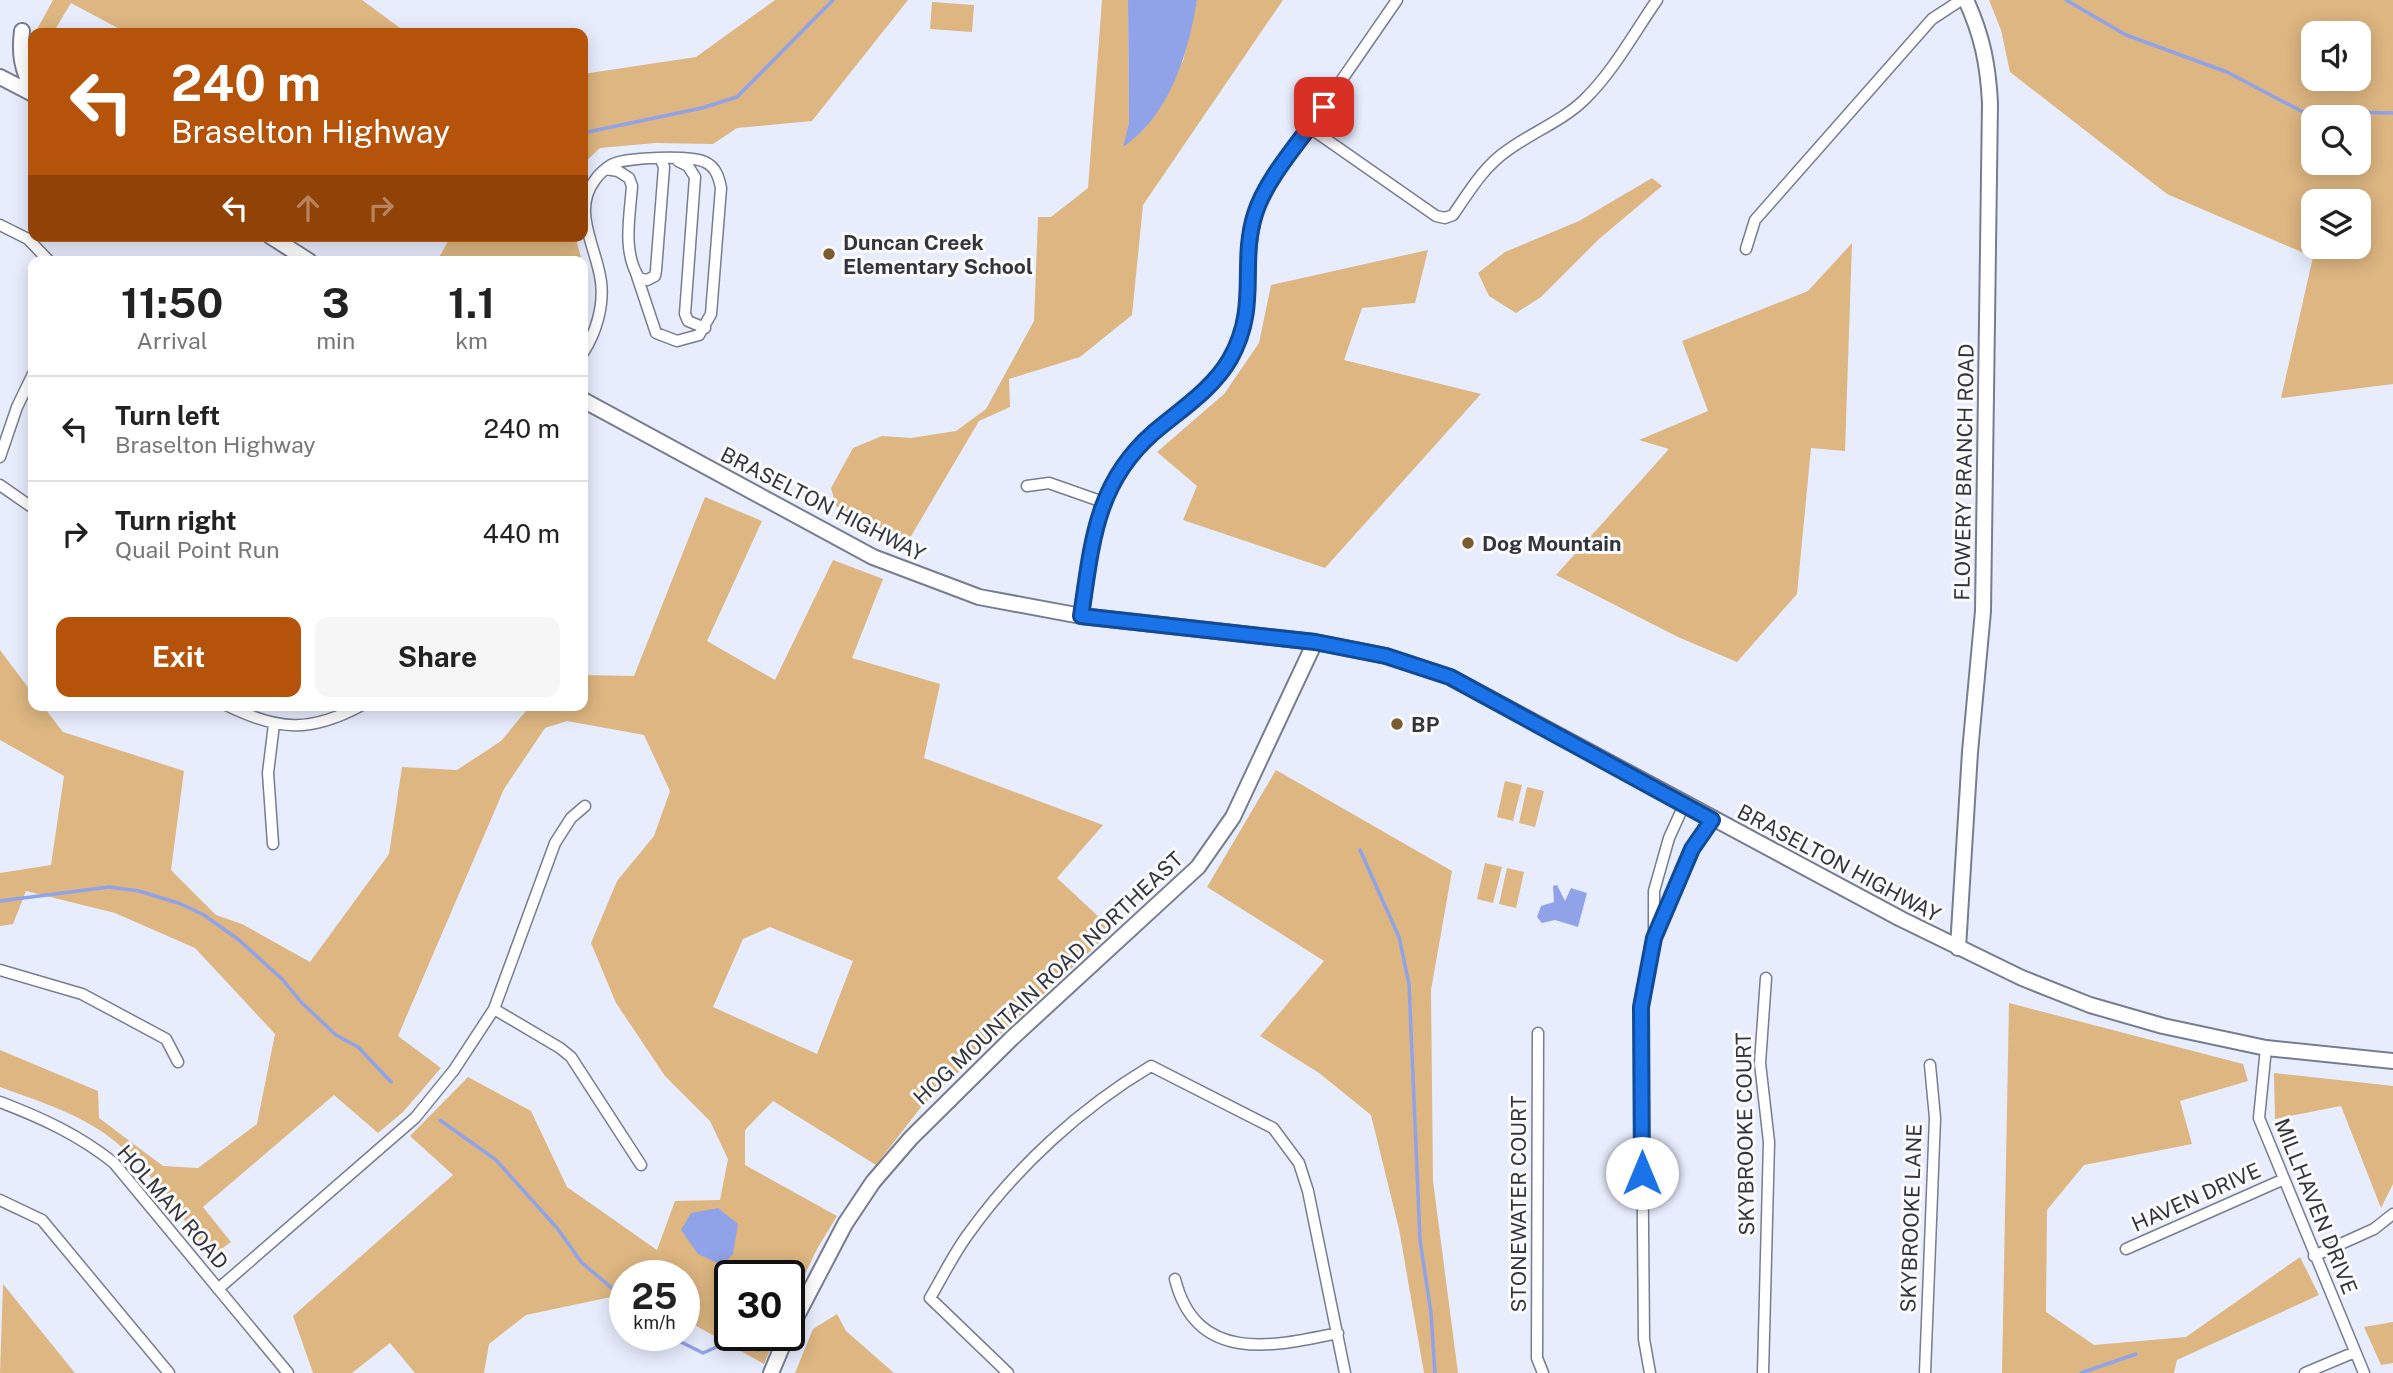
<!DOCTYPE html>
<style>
body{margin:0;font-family:"Public Sans",sans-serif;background:#f6f6f6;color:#222;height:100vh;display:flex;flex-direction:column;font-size:26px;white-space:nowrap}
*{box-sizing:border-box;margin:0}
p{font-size:23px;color:#767676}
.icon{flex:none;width:38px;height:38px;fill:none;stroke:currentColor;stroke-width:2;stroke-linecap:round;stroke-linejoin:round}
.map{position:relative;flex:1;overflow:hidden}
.details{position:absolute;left:28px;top:256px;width:560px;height:455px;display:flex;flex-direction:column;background:#fff;border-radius:14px;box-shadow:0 4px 18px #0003}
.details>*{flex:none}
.hud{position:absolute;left:28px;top:28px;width:560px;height:214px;border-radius:14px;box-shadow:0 4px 18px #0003;background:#b45309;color:#fff;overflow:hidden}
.controls{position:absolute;left:2301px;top:21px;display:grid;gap:14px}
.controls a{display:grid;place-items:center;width:70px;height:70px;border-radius:14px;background:#fff;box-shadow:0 4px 18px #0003;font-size:35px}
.speed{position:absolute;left:609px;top:1260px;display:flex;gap:14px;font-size:35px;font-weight:700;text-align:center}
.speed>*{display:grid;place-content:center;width:91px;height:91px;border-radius:50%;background:#fff;box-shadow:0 4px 18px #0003;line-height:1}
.speed small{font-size:18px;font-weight:400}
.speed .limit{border:4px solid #111;border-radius:10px;background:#fff;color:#111}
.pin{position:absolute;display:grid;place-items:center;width:60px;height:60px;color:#fff;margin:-30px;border-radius:14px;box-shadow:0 4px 10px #0006}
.me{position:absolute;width:77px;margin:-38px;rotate:0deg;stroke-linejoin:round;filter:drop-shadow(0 0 5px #0008)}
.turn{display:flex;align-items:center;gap:24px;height:147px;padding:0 28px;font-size:32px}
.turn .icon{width:91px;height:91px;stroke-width:2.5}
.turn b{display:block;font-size:49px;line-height:60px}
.lanes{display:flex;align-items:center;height:66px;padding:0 28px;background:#0003;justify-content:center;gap:35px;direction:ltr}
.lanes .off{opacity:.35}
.eta{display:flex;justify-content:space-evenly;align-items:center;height:119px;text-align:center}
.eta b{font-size:42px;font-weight:700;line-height:49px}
.primary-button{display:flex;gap:14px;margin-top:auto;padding:14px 28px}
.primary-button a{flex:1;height:80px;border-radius:14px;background:#b45309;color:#fff;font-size:28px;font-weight:700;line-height:80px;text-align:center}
.primary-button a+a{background:#f6f6f6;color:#222}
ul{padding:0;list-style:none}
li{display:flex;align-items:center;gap:21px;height:105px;padding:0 28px;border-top:2px solid #e0e0e0}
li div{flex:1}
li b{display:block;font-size:26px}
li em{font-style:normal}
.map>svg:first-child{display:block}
.green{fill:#ddb681;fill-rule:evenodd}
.water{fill:#90a3e8}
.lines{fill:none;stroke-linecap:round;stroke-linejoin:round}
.stream{stroke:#90a3e8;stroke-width:3.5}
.street-casing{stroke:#777d8f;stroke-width:13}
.secondary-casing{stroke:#777d8f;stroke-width:18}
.street{stroke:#fff;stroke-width:10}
.secondary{stroke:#fff;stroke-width:14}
.route-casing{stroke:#114b97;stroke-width:18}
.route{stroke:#1a73e8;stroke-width:12}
.poi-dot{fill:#7b5c31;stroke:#fbfbfb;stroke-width:2.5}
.labels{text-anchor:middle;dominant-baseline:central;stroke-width:6;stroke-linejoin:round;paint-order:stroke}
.poi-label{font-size:21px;font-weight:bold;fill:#33353d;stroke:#fbfbfb;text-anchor:start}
.street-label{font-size:21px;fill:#33353d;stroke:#fbfbfb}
</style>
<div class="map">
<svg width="2393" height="1373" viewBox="0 0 2393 1373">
<rect width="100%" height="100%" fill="#e8edfe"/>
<path class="green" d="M53,0H362L407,33H127L71,3L53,33H35Z
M775,0H908L812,121L737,128L713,144L655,143L600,148L583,164V74L696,57Z
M1102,0H1128L1129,123L1124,147L1183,61L1197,0H1283L1143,205L1132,315L1080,357L1009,379L1010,407L979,421L904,548L856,522L836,506L831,488L853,448L882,436L911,438L956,431L986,409L1034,321L1038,217H1051L1088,188Z
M1989,0H2393V384L2281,398L2313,257L2167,194L2010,72L2001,30ZM2314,33H2359V79H2314ZM2314,117H2359V163H2314ZM2314,201H2359V247H2314Z
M932,2L974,5L972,32L930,29Z
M1652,178L1662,186L1599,239L1541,297L1516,313L1489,296L1478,273L1505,252L1579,221Z
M451,236H575L582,261H437Z
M1852,243L1845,451L1811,448L1797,594L1737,662L1678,637L1556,575L1669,449L1639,440L1708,411L1682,341L1808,291Z
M1428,250L1415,303L1362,308L1344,360L1481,394L1325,568L1183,520L1197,486L1157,452L1224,394L1259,343L1271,285Z
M705,497L762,521L707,641L775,680L833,560L883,579L852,658L940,684L924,758L1103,825L1057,878L1113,930L922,1106L876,1165L773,1101L745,1130V1165L837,1216L817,1249L789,1307V1276H730V1335H776L764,1364L684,1319V1276H625V1294L526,1315L489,1344L484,1373H415L390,1343L352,1373H313L293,1316L453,1175L410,1136L468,1077L531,1111L567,1187L657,1250L675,1201L720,1200L728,1159L710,1121L665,1076L616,1003L591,943L617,881L654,836L670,791L644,735L567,721L545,728L504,789L398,1036L441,1068L403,1112L378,1133L334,1095L203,1207L231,1242L220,1250H206C179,1213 145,1163 108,1136C77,1113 36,1100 0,1087V1050L98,1091L99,1118L163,1166L198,1168L257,1124L275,1034L195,948L115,913L26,891L13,924L0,926V873L51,865L64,776L0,740V650L33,694V705H42L63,732L184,771L171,870L216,915L242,924L310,962L389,854L402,767L457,770L501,741L531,705H583V675L634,676ZM770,927L853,961L817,1054L713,1007L743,939Z
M1276,770L1452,871L1431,990L1433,1181L1458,1373H1424L1399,1229L1371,1115L1319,1073L1260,1036L1324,961L1207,887Z
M1505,781L1522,785L1513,821L1497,817Z
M1527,787L1544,791L1535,827L1519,823Z
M1485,863L1502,867L1493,903L1477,899Z
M1507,868L1524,872L1516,908L1499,904Z
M2009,1003L2243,1064L2248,1081L2180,1101L2192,1144L2084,1165L2047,1210L2046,1312L2094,1345L2186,1337L2300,1257L2319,1295L2177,1360L2174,1373H2002Z
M2274,1073L2393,1086V1184L2381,1208L2341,1106L2275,1119Z
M3,1284L75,1373H0Z
M837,1314L846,1331L894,1373H795L813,1329Z
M2393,1322V1363L2381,1365L2364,1327Z"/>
<path class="water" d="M1128,0H1197C1188,54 1170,115 1123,147L1129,123Z
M1557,885L1565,901L1571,888L1587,893L1578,927L1555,920L1542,923L1537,917L1541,906L1554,902L1553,886Z
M718,1208L738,1224L733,1254L722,1265L698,1254L681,1230L691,1213Z"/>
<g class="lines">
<path class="stream" d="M2066,0L2126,35L2227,72L2301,111L2393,113
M583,133L702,108L737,97L833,0
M1360,850L1399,937L1409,984L1420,1240L1431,1313L1435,1373
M0,901L109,887L139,891L181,904L204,915L239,940L282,979L302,1003L336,1035L358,1047L391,1082
M440,1120L496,1160L557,1228L582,1263L625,1299
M667,1335L703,1353L728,1342L759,1350
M2081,1373L2136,1354"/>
<g class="street-casing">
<path id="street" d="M1310,128L1436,216L1445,218L1453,215C1469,192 1484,166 1508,150C1533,132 1562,121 1584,100C1613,72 1634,33 1657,0
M678,161L688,166L695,177L685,314L688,321L705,328
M606,169L618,171L629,178L632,186C630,216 622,251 639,278L647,280L655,276L656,270L664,167L661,160
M0,225L28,239L49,261
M1746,249L1755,220L1932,19L1961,0
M583,353C596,333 604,306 601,282C597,248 571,211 595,180C598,175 606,168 611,165C624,157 691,155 705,162C716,167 719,178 721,188L711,314L699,335L677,341L656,333L636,273
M0,457L17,407L33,374
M0,485L33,508
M1027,486L1049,483L1103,502
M1081,616C1092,544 1095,483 1154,433C1180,410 1213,390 1230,358C1262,299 1237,248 1267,188L1397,0
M226,705C279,731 310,733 362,705
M273,844L268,773L274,724
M1656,934L1692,849L1712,820
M0,970L82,994L166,1039L178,1062
M494,1009L560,1048L571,1057L641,1165
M1538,1033L1537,1358L1543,1373
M2266,1048L2259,1118L2364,1373
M0,1102C42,1118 79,1135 114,1163L288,1373
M0,1200L42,1220L169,1373
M2126,1249L2282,1180
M2314,1256L2374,1229L2393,1214
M1175,1279C1196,1364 1273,1347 1338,1333
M218,1289L415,1118L454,1070L494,1009L555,843L571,818L585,806
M1008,1373L930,1298C943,1276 954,1253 969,1233C1017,1166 1081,1108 1151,1066L1273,1128L1299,1163L1308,1191L1345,1373
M1650,1373L1644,1339L1641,1007L1654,938V891L1669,838L1684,805
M1763,1373L1769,1142L1760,1063L1766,978
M1925,1373L1935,1118L1930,1065
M2305,1373L2355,1352"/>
</g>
<g class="secondary-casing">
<path id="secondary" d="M22,31C19,54 22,70 33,90
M0,77L33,94
M270,236L309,261
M583,400L873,557L979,597L1081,616L1315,642L1386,656L1450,677L1901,919L2022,978L2090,1005L2163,1026L2266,1048L2393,1061
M1958,948L1970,752L1983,611L1990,103C1988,64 1982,35 1966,0
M789,1331L845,1224L873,1182L911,1138L1011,1039L1198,867L1233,817L1315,642
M771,1373L787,1335"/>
</g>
<use href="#street" class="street"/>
<use href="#secondary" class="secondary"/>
</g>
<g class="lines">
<g class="route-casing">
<path id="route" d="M1324,107C1303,138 1266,178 1255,214C1239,265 1260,306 1230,359C1212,390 1180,410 1153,433C1095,484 1092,544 1081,616L1315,642L1386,656L1450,677L1712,820L1692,849L1654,938L1641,1007L1642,1173"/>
</g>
<use href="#route" class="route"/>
</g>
<g class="poi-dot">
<circle cx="829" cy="254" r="7"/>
<circle cx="1468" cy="543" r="7"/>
<circle cx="1397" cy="724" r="7"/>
</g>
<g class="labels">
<g class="poi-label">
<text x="843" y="242">Duncan Creek<tspan x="843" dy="24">Elementary School</tspan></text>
<text x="1482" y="543">Dog Mountain</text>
<text x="1411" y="724">BP</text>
</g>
<g class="street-label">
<text transform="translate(1964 472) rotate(-89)">FLOWERY BRANCH ROAD</text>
<text transform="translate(823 504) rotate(27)">BRASELTON HIGHWAY</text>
<text transform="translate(1839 863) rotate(28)">BRASELTON HIGHWAY</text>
<text transform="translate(1048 978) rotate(-43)">HOG MOUNTAIN ROAD NORTHEAST</text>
<text transform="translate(1745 1134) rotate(-91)">SKYBROOKE COURT</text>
<text transform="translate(2196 1197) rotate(-24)">HAVEN DRIVE</text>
<text transform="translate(1518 1204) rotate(-90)">STONEWATER COURT</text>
<text transform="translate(2316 1206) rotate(68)">MILLHAVEN DRIVE</text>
<text transform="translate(173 1207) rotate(49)">HOLMAN ROAD</text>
<text transform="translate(1911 1218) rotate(-88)">SKYBROOKE LANE</text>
</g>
</g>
</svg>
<div class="controls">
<a><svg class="icon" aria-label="sound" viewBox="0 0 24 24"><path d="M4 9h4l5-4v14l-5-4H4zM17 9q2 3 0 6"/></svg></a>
<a><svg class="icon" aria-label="search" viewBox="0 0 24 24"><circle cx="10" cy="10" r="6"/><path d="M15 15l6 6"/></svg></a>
<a><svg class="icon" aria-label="layers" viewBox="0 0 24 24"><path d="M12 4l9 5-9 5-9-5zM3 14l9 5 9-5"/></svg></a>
</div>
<div class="speed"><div>25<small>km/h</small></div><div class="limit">30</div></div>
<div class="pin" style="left:1324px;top:107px;background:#d93025"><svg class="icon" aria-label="arrive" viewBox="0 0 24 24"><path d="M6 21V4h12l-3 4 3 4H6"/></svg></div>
<svg class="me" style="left:1642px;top:1173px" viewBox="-20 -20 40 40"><circle r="19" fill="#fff"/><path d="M0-13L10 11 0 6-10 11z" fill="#1a73e8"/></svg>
<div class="hud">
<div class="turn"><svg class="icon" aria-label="left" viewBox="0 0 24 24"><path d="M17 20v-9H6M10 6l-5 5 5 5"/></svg><div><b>240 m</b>Braselton Highway</div></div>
<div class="lanes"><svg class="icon" aria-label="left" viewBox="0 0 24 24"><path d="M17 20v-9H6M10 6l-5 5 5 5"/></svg><svg class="icon off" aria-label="ahead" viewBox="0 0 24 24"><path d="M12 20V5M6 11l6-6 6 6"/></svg><svg class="icon off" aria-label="right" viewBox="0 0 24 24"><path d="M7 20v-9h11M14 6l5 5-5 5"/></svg></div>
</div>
<section class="details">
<div class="eta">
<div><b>11:50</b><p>Arrival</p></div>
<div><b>3</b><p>min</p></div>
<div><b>1.1</b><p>km</p></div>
</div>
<ul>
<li><svg class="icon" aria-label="left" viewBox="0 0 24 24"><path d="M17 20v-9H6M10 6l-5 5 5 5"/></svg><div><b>Turn left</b><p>Braselton Highway</p></div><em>240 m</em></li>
<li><svg class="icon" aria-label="right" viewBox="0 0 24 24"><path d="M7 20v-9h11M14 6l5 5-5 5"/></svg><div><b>Turn right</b><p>Quail Point Run</p></div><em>440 m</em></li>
</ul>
<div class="primary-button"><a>Exit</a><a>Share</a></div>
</section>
</div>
